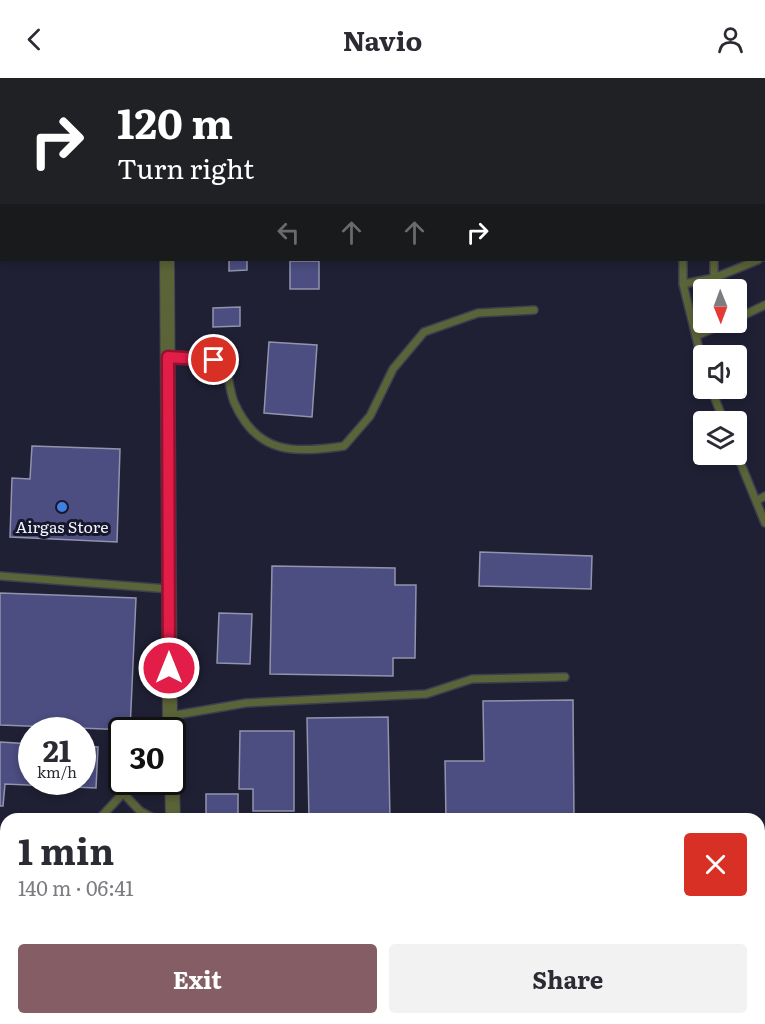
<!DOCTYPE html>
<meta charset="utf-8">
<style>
body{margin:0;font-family:Literata,serif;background:#f2f2f3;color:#2b2b33;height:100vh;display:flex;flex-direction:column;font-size:22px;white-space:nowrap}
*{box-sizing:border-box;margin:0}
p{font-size:20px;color:#7c7c81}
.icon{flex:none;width:33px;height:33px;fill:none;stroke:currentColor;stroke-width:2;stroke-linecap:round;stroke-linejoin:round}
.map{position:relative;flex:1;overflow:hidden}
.panel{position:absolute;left:0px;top:735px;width:765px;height:212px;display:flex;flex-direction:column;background:#fff;border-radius:18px 18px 0 0;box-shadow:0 3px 9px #0003}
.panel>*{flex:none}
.banner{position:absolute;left:0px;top:0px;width:765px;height:183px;box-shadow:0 3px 9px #0003;background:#202124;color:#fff;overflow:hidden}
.needle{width:39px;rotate:179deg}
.buttons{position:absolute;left:693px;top:201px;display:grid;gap:12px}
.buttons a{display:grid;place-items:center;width:54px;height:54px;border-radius:6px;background:#fff;box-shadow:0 3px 9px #0003;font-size:30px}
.speed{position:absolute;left:18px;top:639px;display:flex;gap:12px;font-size:30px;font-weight:700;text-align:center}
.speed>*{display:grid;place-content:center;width:78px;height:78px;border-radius:50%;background:#fff;box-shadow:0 3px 9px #0003;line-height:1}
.speed small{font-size:15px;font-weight:400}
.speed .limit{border:3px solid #111;border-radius:9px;background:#fff;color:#111}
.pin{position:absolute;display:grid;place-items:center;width:51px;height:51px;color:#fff;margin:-26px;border:3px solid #fff;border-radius:50%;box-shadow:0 2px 6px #0007}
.me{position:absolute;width:66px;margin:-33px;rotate:0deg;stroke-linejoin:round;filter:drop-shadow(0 0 4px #0008)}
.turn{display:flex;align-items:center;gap:21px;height:126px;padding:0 18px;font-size:27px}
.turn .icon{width:78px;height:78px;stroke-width:2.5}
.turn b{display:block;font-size:42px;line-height:51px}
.lanes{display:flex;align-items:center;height:57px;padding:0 18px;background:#0003;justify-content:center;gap:30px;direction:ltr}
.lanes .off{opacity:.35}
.round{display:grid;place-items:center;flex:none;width:63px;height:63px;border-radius:6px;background:#f2f2f3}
.overview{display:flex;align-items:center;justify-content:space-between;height:102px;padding:0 18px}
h1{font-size:36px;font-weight:700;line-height:45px}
.primary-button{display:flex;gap:12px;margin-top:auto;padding:12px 18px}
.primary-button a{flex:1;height:69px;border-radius:6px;background:#855d65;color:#fff;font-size:24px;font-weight:700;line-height:69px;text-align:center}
.primary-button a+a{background:#f2f2f3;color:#2b2b33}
header{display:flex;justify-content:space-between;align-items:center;height:78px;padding:0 18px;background:#fff;font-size:27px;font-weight:700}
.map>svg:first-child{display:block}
.building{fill:#4c4d80;stroke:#9294ad;stroke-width:1.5}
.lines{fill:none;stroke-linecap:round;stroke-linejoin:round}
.service-casing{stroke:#3d3e50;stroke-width:10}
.minor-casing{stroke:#3d3e50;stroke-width:16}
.service{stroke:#5b6338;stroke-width:7}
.minor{stroke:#5b6338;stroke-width:14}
.route-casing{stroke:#92132f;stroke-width:15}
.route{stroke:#e11d48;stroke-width:10}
.shop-dot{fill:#3f7fe0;stroke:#16172a;stroke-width:2}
.labels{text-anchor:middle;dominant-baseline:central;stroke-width:6;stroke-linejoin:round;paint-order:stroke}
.poi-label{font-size:16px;fill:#f2f3ff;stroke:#16172a}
</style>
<header><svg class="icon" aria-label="back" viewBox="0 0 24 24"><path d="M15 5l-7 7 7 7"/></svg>Navio<svg class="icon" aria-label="person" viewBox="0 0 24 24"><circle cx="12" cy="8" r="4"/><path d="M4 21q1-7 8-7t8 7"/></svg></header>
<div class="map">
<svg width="765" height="946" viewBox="0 0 765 946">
<rect width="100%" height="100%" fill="#1f2034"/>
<path class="building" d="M229,182H247V192L229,193Z
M290,183H319V211H290Z
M240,229V248L213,249V230Z
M269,264L317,267L312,339L264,335Z
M32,368L120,371L117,464L10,459L12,400L30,401Z
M480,474L592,478L591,511L479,508Z
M272,488L395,490V507H416L415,580H393V598L270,596Z
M0,515L136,520L130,652L0,647Z
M219,535L252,536L250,586L217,585Z
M573,622L574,741H446L445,683H484L483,623Z
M388,639L390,741H309L307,640Z
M240,653H294V733H253V711H239Z
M0,664L32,666V704H82V668L98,669L96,710L5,706L3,728H0Z
M206,716H238V738L206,737Z
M58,940H140V946H58Z
M739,940H759L761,946H739L737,941Z"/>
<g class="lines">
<g class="service-casing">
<path id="service" d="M731,2L732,0
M764,82H765
M764,129L765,128
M764,179L765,178
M683,182V206L704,291
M683,206L714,200L758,182
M714,212V182
M736,241L765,227
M696,258L728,244
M168,279L214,282L227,292C229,302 230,314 234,324C257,377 294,375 344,368L370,338L393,291L424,254L478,235L534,232
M711,310L724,344
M736,374L765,445
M756,423L765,418
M0,498L169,511
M170,638L246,625L426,616L472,601L565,599
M123,715L140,733L155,741
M99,741L127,711L139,704
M0,786L6,785
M0,823L6,825
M46,940V946"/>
</g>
<g class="minor-casing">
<path id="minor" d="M165,0V2
M167,182L170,652
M172,704L173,741
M177,940V946"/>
</g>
<use href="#service" class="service"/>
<use href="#minor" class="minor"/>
</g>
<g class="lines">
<g class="route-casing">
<path id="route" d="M169,590L168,279L214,282"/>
</g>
<use href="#route" class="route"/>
</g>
<circle class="shop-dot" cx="62" cy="429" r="6"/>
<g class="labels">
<g class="poi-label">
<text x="62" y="448">Airgas Store</text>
</g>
</g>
</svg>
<div class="buttons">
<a><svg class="needle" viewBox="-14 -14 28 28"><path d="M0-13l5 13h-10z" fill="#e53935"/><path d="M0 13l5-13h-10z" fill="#7c7c81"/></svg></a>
<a><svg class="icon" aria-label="sound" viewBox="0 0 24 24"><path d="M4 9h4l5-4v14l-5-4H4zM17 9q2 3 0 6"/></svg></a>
<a><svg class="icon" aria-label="layers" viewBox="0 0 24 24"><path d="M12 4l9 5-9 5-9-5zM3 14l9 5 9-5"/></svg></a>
</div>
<div class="speed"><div>21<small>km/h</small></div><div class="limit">30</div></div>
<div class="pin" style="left:214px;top:282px;background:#d93025"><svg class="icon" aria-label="arrive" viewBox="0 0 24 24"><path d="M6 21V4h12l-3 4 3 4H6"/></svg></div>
<svg class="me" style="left:169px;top:590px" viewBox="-20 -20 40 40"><circle r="17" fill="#e11d48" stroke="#fff" stroke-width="3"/><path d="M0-11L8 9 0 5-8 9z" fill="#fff"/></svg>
<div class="banner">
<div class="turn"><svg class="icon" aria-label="right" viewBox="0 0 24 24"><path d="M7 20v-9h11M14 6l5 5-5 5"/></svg><div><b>120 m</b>Turn right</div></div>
<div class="lanes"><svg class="icon off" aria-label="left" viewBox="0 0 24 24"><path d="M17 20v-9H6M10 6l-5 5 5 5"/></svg><svg class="icon off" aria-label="ahead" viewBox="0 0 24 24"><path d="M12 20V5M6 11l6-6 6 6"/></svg><svg class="icon off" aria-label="ahead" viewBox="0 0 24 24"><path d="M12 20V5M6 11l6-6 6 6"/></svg><svg class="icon" aria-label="right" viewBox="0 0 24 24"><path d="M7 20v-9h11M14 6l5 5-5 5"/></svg></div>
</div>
<section class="panel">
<div class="overview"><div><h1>1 min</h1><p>140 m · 06:41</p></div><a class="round" style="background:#d93025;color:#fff"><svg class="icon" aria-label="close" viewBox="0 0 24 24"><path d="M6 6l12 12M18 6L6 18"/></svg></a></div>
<div class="primary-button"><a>Exit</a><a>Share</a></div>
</section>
</div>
